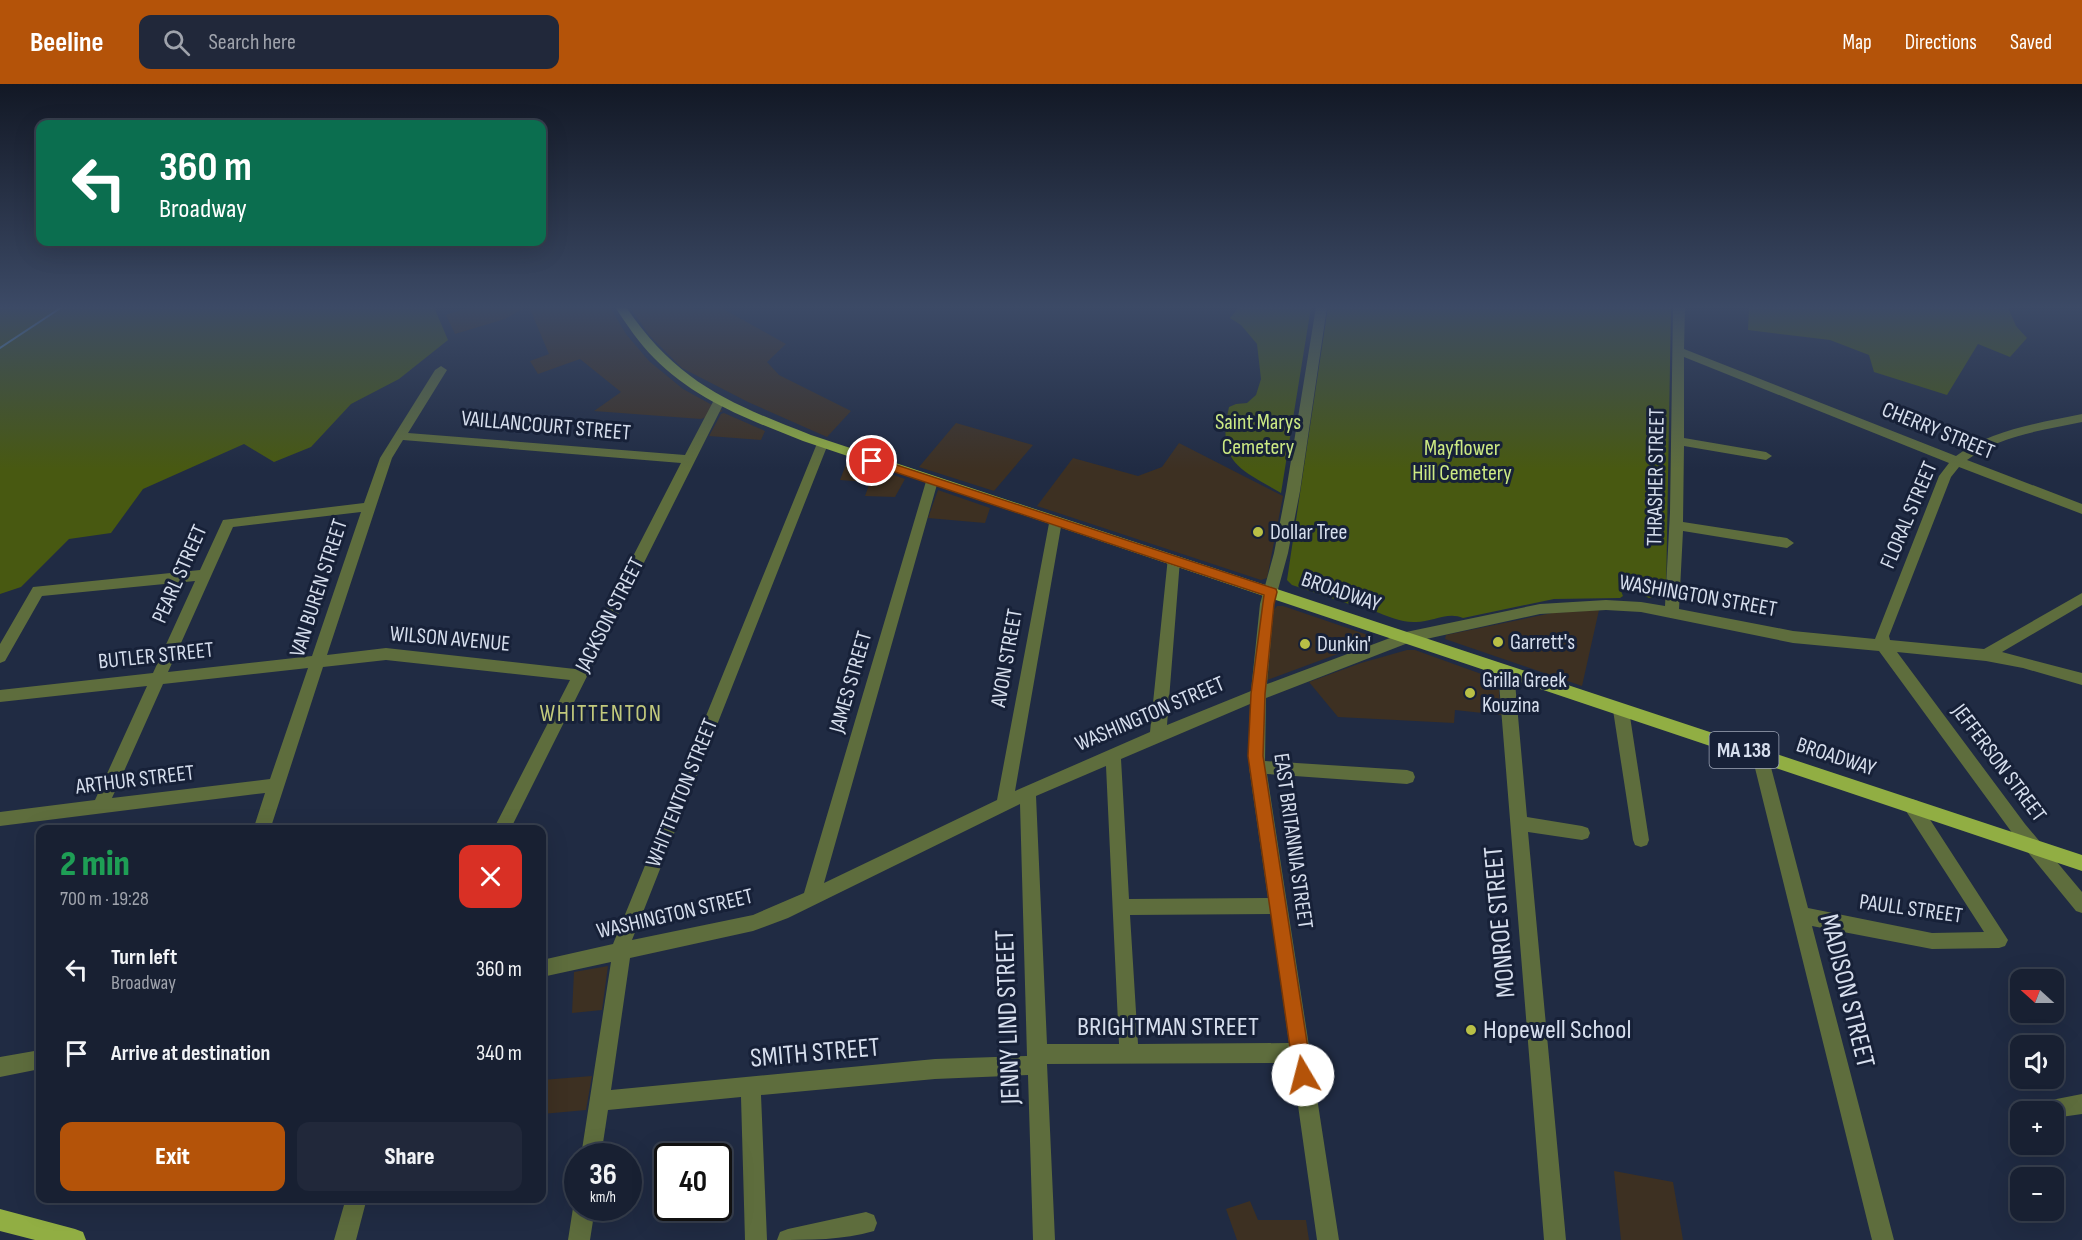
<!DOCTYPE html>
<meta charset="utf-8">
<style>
body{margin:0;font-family:"Sofia Sans Condensed",sans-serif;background:#21283a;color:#f1f3f6;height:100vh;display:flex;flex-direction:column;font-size:22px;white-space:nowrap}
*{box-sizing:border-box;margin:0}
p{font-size:20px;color:#9fa3ac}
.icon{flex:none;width:33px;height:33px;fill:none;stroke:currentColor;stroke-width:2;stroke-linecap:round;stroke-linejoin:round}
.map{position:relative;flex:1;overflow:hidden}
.side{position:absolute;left:36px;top:741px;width:510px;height:378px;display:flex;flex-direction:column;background:#182032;border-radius:12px;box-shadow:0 6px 24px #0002,0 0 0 2px #363e4d}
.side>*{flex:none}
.hud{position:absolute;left:36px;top:36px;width:510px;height:126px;border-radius:12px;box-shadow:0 6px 24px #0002,0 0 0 2px #363e4d;background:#0b6e4f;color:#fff;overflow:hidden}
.needle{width:39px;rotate:291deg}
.buttons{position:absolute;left:2010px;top:885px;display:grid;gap:12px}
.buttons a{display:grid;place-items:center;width:54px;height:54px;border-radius:12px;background:#182032;box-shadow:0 6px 24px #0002,0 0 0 2px #363e4d;font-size:30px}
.speed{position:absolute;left:564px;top:1059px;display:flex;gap:12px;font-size:30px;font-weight:700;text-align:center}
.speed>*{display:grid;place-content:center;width:78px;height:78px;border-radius:50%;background:#182032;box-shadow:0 6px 24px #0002,0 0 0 2px #363e4d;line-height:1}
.speed small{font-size:15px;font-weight:400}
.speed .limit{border:3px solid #111;border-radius:9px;background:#fff;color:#111}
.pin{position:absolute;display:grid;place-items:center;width:51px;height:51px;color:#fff;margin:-26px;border:3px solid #fff;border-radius:50%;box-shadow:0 2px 6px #0007}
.me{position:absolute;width:66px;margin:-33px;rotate:352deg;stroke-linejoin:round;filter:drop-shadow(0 0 4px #0008)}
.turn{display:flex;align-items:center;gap:21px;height:126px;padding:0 24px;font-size:27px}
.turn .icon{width:78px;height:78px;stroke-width:2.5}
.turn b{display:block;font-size:42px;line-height:51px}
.round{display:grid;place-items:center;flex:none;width:63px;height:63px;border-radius:12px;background:#21283a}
.overview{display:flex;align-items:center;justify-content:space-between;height:102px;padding:0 24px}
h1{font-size:36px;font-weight:800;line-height:45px;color:#1e9e55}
.button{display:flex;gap:12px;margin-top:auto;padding:12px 24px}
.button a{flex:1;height:69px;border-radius:12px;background:#b45309;color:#fff;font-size:24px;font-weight:800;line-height:69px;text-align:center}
.button a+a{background:#21283a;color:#f1f3f6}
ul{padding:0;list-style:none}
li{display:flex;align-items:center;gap:18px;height:84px;padding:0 24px}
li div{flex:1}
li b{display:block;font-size:22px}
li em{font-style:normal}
header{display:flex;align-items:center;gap:36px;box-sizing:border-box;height:84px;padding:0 30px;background:#b45309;color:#fff}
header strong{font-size:28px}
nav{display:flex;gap:33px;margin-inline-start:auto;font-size:21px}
.search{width:420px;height:54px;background:#21283a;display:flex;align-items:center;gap:15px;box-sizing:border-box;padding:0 21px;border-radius:12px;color:#9fa3ac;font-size:22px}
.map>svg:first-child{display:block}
.commercial{fill:#3d3022}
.green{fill:#485911}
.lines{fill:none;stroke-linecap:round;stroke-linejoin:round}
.stream{stroke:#6099bd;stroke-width:2}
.minor{fill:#5e6d3d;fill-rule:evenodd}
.major{fill:#91ae43;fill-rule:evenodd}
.route{fill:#b45309;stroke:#753606;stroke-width:1.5}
.poi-dot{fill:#b9c046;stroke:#172138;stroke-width:2}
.labels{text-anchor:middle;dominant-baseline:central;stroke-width:6;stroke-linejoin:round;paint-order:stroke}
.shield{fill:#172138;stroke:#9da5b7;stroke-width:1.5}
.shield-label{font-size:21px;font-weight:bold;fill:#d6deed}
.park-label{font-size:22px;fill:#cce983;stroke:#172138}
.street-label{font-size:22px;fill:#d6deed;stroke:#172138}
.poi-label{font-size:22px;fill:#d6deed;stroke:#172138;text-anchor:start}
.neighbourhood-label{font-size:24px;letter-spacing:1.5px;fill:#c2c97c;stroke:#172138}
.near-street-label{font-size:27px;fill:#d6deed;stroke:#172138}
.near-poi-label{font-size:27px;fill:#d6deed;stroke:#172138;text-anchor:start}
</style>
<header>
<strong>Beeline</strong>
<div class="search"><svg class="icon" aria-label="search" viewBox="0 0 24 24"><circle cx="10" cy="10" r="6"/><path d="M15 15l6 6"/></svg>Search here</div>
<nav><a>Map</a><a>Directions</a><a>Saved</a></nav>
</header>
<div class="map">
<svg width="2082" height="1156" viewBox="0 0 2082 1156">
<rect width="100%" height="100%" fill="#202b43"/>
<path class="commercial" d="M469,223H526L505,235L455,250L446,231Z
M529,223H610L626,250L649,277L683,305L723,327L701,335L594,327L621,308L580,275L538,290L530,277L549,270Z
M630,223H692L694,226L720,223L786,260L767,278L779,291L851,327L827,353L748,318L682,284L649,251Z
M724,329L765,347L761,356L709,352L721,330Z
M956,339L1033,361L994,407L919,383Z
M1179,359L1283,412L1267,494L1261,496L1037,422L1073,374L1138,392L1162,383Z
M848,375L905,395L895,413L865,412L870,398L840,396Z
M938,406L990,424L985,439L928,434Z
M1277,522H1283L1368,551L1372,555L1370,558L1267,596L1274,526Z
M1599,526L1582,602L1445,555L1446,551L1552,529Z
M1407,566H1415L1498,596L1501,631L1455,626L1454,639L1338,633L1309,598L1361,579Z
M608,882L602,926L572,929L574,888Z
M592,992L586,1026L542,1030V996Z
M1614,1087L1673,1098L1683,1156H1621Z
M1250,1117L1258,1136H1306L1309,1156H1237L1226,1125Z"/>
<path class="green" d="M0,223H434L448,256L399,295L351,320L311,363L274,378L244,360L143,405L111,449L69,455L21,503L0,510Z
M1239,223H1311L1281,409C1240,385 1216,379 1229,323L1236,320L1247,319L1256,311L1261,295L1257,260L1241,241L1230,234Z
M1328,223H1671L1666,510L1649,514L1626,503L1621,507L1623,512L1620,514L1554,515L1463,534C1448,527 1432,538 1416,538C1402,539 1387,532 1374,527L1371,521L1360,518L1349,520L1292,501L1287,496Z
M1749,223H2008L2016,242L2027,254L2010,273L1978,260L1947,311L1874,288L1869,271L1830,256L1748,246Z"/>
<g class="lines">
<path class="stream" d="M0,264L62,223"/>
<path class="minor" d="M1316,223H1327L1300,407L1288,469L1274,520L1267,600L1406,548L1540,520L1606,516L1641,518L1665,522L1670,428L1673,223H1685L1684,265L1956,372C1992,345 2040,339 2082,330V338C2043,346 1999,352 1967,376L2082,420V430L1959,383L1951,393L1889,552L1890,556L1984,565L2082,509V521L2002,568L2082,589V601L2023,584L1986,577L1897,568L2025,740L2082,808V829L2076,827L2013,750L1879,567L1793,559L1641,528L1606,526L1540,530L1408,559L1266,614L1265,677L1407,686L1413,688L1415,693L1413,698L1407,700L1267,690L1339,1156H1317L1292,979L1047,980L1055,1156H1033L1028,991L935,995L761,1011L767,1156H745L741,1013L608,1026L601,1072H581L611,878L542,893V876L613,860L818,357L822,356L828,360L632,856L753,831L804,809L927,394H937L938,397L824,799L997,716L1050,434H1060L1062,437L1015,707L1150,648L1168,473L1173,471L1180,476L1167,641L1251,607L1260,520L1274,469L1286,407ZM1684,273L1949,379L1939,392L1875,555L1793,547L1679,525L1683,447L1787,464L1794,459L1787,454L1683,438L1684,362L1766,376L1772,372L1766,368L1684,354ZM1250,620L1249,683L1268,814L1129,815L1121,675ZM1106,682L1119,960H1047L1036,712ZM1020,720L1027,972L935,975L611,1006L630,874L753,847L788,834ZM1271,830L1289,959L1138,960L1130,831Z
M441,282L447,286L408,349L685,371L715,314H723L725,317L510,746H493L570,596L386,576L323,583L270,746H253L265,709L0,742V728L95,716L147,602L0,618V606L153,589L195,497L42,512L5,577L0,579V560L33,503L200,486L223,436L364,419L380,374L435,286ZM403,356L681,379L575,585L386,564L327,571L392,374ZM361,428L312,572L168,588L233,443ZM308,584L270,695L112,714L163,600Z
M1506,581L1511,583L1514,587L1527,733L1582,742L1588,744L1590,749L1588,754L1582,756L1528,748L1566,1156H1544L1498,587L1501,583Z
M1621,620L1626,622L1629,626L1649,756L1647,761L1641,763L1635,761L1633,756L1613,626L1616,622Z
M1760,665L1766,667L1768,672L1808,824L1932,849L1984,848L1906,727L1904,722L1906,717L1912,715L1918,717L2008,856L2005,862L1999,864L1932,865L1812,842L1894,1156H1872L1752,672L1754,667Z
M40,966V985L0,993V973Z
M2082,1010V1030L2054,1034V1028L2033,1026L2036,1019Z
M346,1114H367L356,1156H334Z
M578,1116V1124H595L590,1156H568L573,1124Z
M866,1128L874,1131L877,1139L874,1147C843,1156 810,1156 777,1156L780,1148L788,1145Z"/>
<path class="major" d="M615,223H626C678,299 729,319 811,351L2082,771V787L803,357C750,336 695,316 654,274C639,259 627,241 615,223Z
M0,1125L75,1145L83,1148L86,1156H35L0,1147Z"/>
</g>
<linearGradient id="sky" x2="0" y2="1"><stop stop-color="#121825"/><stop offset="0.58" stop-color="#3c4a66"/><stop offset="1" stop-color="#3c4a66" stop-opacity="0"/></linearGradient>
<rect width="2082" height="385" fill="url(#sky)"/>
<path class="route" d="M872,373L1276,505L1277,508L1274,520L1265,610L1263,672L1312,991L1310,998L1303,1000L1297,998L1294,991L1248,672L1251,610L1264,511L868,379V374Z"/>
<g class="poi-dot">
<circle cx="1258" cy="448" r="6"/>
<circle cx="1498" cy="558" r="6"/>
<circle cx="1305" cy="560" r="6"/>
<circle cx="1470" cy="609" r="6"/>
<circle cx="1471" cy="946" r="6"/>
</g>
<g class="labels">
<rect class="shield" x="1709.5" y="648" width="69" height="36" rx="4.5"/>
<g class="shield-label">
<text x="1744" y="666">MA 138</text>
</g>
<g class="park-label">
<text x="1258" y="338">Saint Marys<tspan x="1258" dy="25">Cemetery</tspan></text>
<text x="1462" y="364">Mayflower<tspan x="1462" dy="25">Hill Cemetery</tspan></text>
</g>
<g class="street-label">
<text transform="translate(546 342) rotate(5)">VAILLANCOURT STREET</text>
<text transform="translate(1938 347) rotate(22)">CHERRY STREET</text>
<text transform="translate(1656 393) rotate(-89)">THRASHER STREET</text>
<text transform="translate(1909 431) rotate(-67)">FLORAL STREET</text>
<text transform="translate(180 490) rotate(-66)">PEARL STREET</text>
<text transform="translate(319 504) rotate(-72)">VAN BUREN STREET</text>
<text transform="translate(1341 508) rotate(19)">BROADWAY</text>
<text transform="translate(1698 512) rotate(10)">WASHINGTON STREET</text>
<text transform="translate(610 531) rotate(-63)">JACKSON STREET</text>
<text transform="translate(450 555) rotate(5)">WILSON AVENUE</text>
<text transform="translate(156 572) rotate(-6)">BUTLER STREET</text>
<text transform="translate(1007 574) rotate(-80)">AVON STREET</text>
<text transform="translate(851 598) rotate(-74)">JAMES STREET</text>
<text transform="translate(1150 630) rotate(-23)">WASHINGTON STREET</text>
<text transform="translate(1836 673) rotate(18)">BROADWAY</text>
<text transform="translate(1999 679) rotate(53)">JEFFERSON STREET</text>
<text transform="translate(135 696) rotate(-7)">ARTHUR STREET</text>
<text transform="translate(682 709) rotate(-68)">WHITTENTON STREET</text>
<text transform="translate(1293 757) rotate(82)">EAST BRITANNIA STREET</text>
<text transform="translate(1911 825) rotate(8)">PAULL STREET</text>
<text transform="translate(675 830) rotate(-13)">WASHINGTON STREET</text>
</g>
<g class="poi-label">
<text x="1270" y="448">Dollar Tree</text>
<text x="1510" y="558">Garrett's</text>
<text x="1317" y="560">Dunkin'</text>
<text x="1482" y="596">Grilla Greek<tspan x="1482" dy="25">Kouzina</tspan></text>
</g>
<g class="neighbourhood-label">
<text x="601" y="629">WHITTENTON</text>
</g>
<g class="near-street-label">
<text transform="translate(1500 838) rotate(-95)">MONROE STREET</text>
<text transform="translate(1847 907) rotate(76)">MADISON STREET</text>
<text transform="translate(1008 933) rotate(-92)">JENNY LIND STREET</text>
<text x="1168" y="943">BRIGHTMAN STREET</text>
<text transform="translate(815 969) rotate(-5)">SMITH STREET</text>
</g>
<g class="near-poi-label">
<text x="1483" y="946">Hopewell School</text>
</g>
</g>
</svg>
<div class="buttons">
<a><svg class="needle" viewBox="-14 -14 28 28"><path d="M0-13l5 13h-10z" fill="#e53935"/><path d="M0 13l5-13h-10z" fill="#9fa3ac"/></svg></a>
<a><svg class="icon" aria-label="sound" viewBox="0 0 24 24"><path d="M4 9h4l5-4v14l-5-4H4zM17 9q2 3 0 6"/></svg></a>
<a>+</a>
<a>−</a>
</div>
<div class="speed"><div>36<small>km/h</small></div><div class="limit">40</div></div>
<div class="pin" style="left:872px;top:377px;background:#d93025"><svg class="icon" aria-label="arrive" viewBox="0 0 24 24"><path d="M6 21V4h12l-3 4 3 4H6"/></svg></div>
<svg class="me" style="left:1303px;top:991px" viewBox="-20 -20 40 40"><circle r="19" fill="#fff"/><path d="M0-13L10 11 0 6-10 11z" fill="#b45309"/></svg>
<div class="hud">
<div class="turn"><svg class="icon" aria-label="left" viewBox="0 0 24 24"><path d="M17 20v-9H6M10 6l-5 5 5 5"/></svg><div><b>360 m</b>Broadway</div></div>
</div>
<section class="side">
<div class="overview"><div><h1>2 min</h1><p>700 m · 19:28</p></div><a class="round" style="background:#d93025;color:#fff"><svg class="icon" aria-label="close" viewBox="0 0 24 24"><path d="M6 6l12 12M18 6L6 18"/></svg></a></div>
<ul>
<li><svg class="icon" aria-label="left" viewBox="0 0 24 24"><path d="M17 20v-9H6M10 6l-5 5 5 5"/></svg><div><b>Turn left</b><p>Broadway</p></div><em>360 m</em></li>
<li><svg class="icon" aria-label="arrive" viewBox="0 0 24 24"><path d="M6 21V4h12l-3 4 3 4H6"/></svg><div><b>Arrive at destination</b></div><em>340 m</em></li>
</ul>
<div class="button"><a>Exit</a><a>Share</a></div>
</section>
</div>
